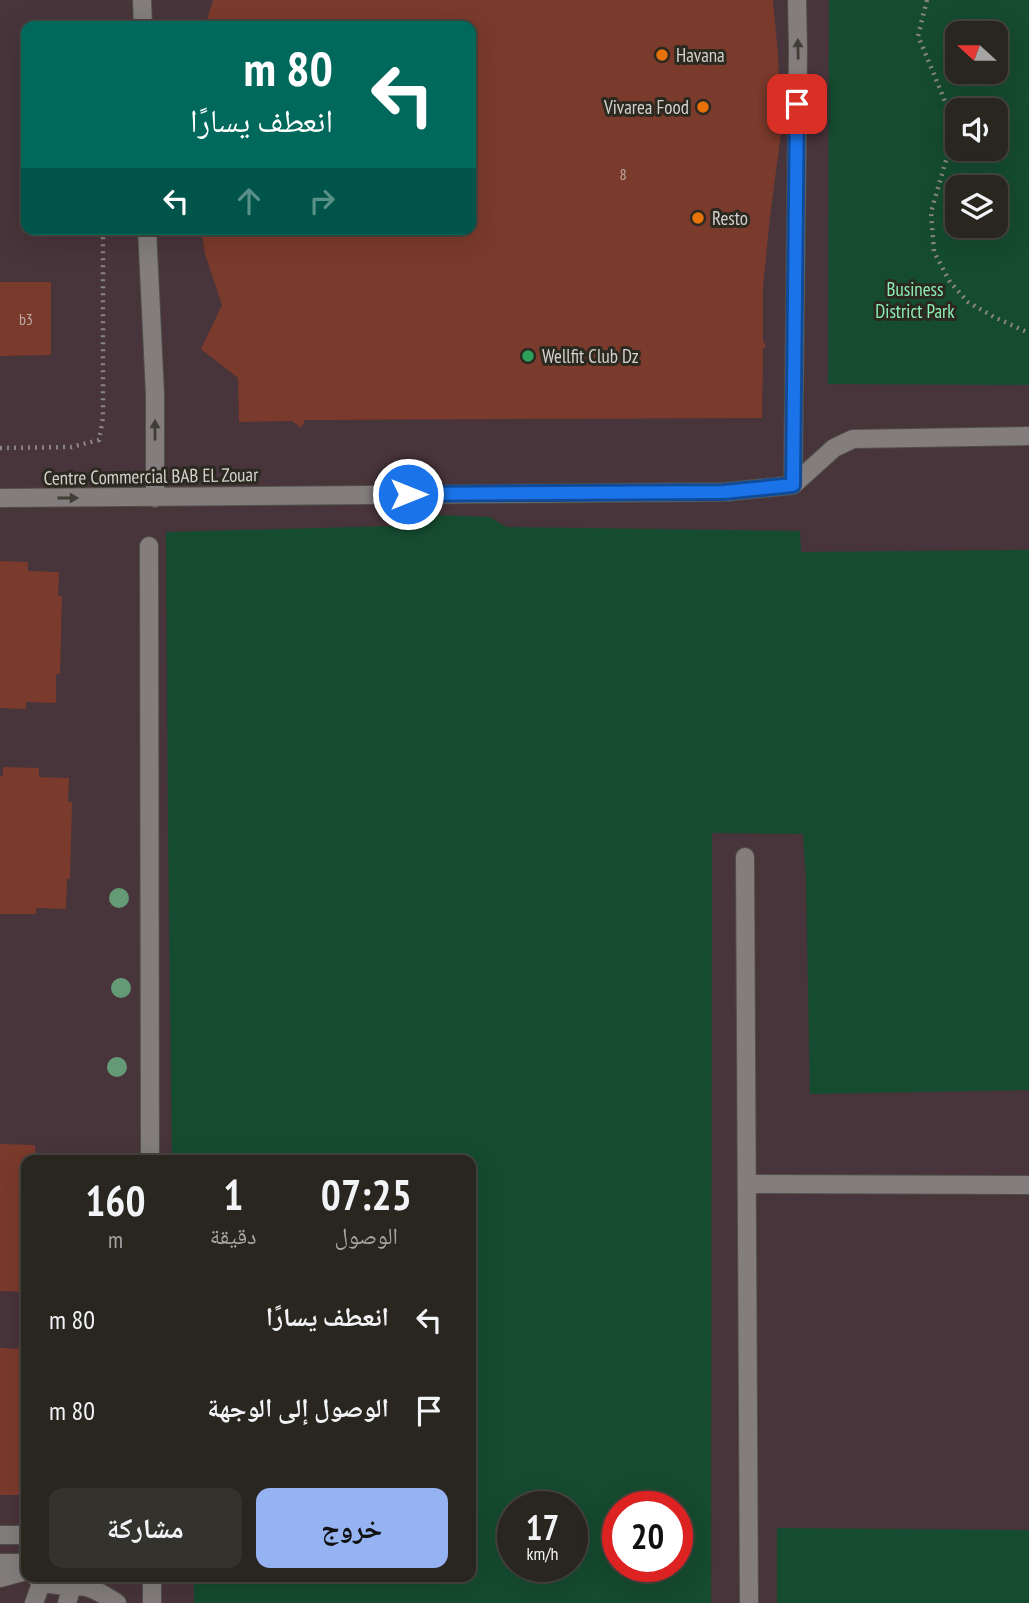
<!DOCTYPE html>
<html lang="ar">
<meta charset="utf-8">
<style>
body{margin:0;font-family:"PT Sans Narrow","Noto Naskh Arabic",sans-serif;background:#34322c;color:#f1f3f6;direction:rtl;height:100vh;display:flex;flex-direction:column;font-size:26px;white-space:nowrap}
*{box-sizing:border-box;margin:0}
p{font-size:23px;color:#a5a5a4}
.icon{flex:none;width:38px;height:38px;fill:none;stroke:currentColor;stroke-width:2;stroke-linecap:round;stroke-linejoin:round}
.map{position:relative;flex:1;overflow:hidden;direction:ltr}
.drawer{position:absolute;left:21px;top:1155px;width:455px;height:427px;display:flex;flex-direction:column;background:#28261f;border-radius:14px;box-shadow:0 7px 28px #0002,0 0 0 2px #44433d;direction:rtl}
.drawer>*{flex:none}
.hud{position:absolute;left:21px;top:21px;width:455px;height:214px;border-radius:14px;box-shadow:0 7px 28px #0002,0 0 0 2px #44433d;direction:rtl;background:#00695c;color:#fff;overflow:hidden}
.needle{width:46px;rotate:291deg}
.tools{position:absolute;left:945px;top:21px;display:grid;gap:14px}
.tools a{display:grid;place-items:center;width:63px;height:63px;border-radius:14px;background:#28261f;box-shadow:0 7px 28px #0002,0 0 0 2px #44433d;font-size:35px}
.speed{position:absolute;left:497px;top:1491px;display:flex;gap:14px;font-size:35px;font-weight:700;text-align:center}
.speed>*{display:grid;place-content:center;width:91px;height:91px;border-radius:50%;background:#28261f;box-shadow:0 7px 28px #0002,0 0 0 2px #44433d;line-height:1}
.speed small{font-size:18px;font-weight:400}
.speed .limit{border:10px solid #d22;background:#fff;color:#111}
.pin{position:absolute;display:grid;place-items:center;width:60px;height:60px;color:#fff;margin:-30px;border-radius:14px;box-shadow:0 4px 10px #0006}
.me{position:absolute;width:77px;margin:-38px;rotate:90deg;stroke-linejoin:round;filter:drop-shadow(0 0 5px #0008)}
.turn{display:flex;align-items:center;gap:24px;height:147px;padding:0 28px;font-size:32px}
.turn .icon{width:91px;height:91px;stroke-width:2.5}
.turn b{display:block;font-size:49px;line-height:60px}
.lanes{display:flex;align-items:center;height:66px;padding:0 28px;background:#0003;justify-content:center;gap:35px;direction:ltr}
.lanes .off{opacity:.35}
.eta{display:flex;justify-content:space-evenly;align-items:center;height:119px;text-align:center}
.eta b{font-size:42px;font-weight:800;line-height:49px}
.button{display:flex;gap:14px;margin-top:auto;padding:14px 28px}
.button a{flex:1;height:80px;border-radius:14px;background:#95b2f1;color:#111;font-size:28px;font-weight:800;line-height:80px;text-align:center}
.button a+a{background:#34322c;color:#f1f3f6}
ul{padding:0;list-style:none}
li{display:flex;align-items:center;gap:21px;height:91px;padding:0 28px}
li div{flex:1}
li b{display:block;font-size:26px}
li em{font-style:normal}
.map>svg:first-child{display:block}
.commercial{fill:#48343b;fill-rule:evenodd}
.green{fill:#154b2f;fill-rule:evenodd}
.building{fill:#7a3a2c}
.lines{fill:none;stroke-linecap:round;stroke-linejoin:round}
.minor-casing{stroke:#515046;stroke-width:20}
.path{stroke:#87867e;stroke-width:4.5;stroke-dasharray:2 5;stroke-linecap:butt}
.minor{stroke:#837d7d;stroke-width:18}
.tree{fill:#659a76}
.oneway{fill:#413e37}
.route-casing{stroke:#114b97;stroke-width:18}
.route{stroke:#1a73e8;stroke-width:12}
.food-dot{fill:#e8710a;stroke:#2b2920;stroke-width:2.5}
.leisure-dot{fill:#2e9e5b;stroke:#2b2920;stroke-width:2.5}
.labels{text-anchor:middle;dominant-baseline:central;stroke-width:6;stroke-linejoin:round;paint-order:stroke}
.number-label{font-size:16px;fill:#bdaca4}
.poi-label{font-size:19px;fill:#d3d2cc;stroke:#2b2920;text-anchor:start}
.park-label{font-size:19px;fill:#8deeb5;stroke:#2b2920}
.street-label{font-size:19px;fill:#d3d2cc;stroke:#2b2920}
</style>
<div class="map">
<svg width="1029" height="1603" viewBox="0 0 1029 1603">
<rect width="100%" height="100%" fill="#353329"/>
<path class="commercial" d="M0,0H1029V1603H0ZM26,26H471V229H26ZM957,33H996V72H957ZM957,110H996V149H957ZM957,187H996V226H957ZM26,1160H471V1577H26ZM513,1507H572V1566H513ZM618,1507H677V1566H618Z"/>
<path class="green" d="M829,0H1029V385L828,384ZM957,33H996V72H957ZM957,110H996V149H957ZM957,187H996V226H957Z
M408,514L490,517L506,527L800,531L801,552L1029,550V1090L810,1094L806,879L803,834L712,833L711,1603H194V1577H471V1160H172L168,828L166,532L391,526ZM513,1507H572V1566H513ZM618,1507H677V1566H618Z
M777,1528L1029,1530V1603H777Z"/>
<path class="building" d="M213,0H773L778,55L781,133L770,216L763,288V340L766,347L763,349L762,418L309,420H305L301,428L292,421L239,422L238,378L201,349L222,305L205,254L201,229H471V26H205Z
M0,282H51V355L0,356Z
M0,561L28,562V571L59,572L58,596H62L60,674H56V703L26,702V709L0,708Z
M3,767L39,768V777L69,778L68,802H72L70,879H67L66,909L36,908V914H0V776H3Z
M0,1144L35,1145V1154L65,1155V1160H26V1292L0,1291Z
M0,1348L26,1349V1495H0Z"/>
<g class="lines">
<g class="minor-casing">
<path id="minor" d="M142,0L143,26
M147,229L155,394V498
M793,485L798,49L797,0
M0,498L725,492L793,485L834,448L853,439L1029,436
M149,546L150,1160
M745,857L749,1603
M747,1184L1029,1185
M0,1535H26
M0,1563H26
M36,1577C52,1589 68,1584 86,1587C98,1590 107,1597 117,1603
M152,1577V1603
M0,1578L26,1571
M34,1603L42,1581
M67,1603L72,1586"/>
</g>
<path class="path" d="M927,0L918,36L936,79L950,114L947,157L931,212L934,252L950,282L968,302L994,317L1029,333
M0,448L71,447L99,440L103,418V229"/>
<use href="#minor" class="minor"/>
</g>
<g class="tree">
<circle cx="119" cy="898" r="10"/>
<circle cx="121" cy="988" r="10"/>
<circle cx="117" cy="1067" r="10"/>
</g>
<defs><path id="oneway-solid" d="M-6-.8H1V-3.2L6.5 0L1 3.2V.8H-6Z" transform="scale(1.75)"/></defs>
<g class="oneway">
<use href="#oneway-solid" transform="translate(798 49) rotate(-91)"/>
<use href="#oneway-solid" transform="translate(155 430) rotate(-90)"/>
<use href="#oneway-solid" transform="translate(68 498)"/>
</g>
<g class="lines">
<g class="route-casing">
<path id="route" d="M408,494L724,492L793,485L797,104"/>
</g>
<use href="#route" class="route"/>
</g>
<g class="food-dot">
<circle cx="662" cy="55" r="7"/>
<circle cx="703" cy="107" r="7"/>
<circle cx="698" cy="218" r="7"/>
</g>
<circle class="leisure-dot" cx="528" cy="356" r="7"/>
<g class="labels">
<g class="number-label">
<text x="623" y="174">8</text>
<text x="26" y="319">b3</text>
</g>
<g class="poi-label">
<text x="676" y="55">Havana</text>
<text x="689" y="107" text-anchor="end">Vivarea Food</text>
<text x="712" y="218">Resto</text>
<text x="542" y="356">Wellfit Club Dz</text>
</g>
<g class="park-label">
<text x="915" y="289">Business<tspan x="915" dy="22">District Park</tspan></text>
</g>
<g class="street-label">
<text transform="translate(151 476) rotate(-1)">Centre Commercial BAB EL Zouar</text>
</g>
</g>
</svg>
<div class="tools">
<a><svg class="needle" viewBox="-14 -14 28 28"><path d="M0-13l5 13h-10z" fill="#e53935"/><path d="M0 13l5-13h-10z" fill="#a5a5a4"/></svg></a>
<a><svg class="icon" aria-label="sound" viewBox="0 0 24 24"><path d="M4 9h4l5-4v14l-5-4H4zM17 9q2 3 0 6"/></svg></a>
<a><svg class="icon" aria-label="layers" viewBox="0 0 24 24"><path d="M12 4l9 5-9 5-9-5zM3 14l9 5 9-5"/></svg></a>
</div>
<div class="speed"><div>17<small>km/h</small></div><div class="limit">20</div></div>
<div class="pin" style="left:797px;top:104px;background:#d93025"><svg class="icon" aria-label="arrive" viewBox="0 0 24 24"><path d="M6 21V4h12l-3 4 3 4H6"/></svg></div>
<svg class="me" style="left:408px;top:494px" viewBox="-20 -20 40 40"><circle r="17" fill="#1a73e8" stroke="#fff" stroke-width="3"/><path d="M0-11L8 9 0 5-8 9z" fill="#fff"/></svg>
<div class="hud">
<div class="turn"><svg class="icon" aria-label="left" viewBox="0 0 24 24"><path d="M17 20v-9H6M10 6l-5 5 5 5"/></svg><div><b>80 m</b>انعطف يسارًا</div></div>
<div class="lanes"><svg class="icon" aria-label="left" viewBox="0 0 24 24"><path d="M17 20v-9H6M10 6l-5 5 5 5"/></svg><svg class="icon off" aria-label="ahead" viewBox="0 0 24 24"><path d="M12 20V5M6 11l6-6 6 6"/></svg><svg class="icon off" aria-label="right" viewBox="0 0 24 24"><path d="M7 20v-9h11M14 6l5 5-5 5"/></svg></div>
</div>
<section class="drawer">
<div class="eta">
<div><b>07:25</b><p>الوصول</p></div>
<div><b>1</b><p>دقيقة</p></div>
<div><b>160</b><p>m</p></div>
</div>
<ul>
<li><svg class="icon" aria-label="left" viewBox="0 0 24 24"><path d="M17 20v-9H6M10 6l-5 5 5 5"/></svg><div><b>انعطف يسارًا</b></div><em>80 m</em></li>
<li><svg class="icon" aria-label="arrive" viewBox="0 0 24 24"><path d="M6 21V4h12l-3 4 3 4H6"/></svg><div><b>الوصول إلى الوجهة</b></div><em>80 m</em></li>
</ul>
<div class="button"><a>خروج</a><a>مشاركة</a></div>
</section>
</div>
